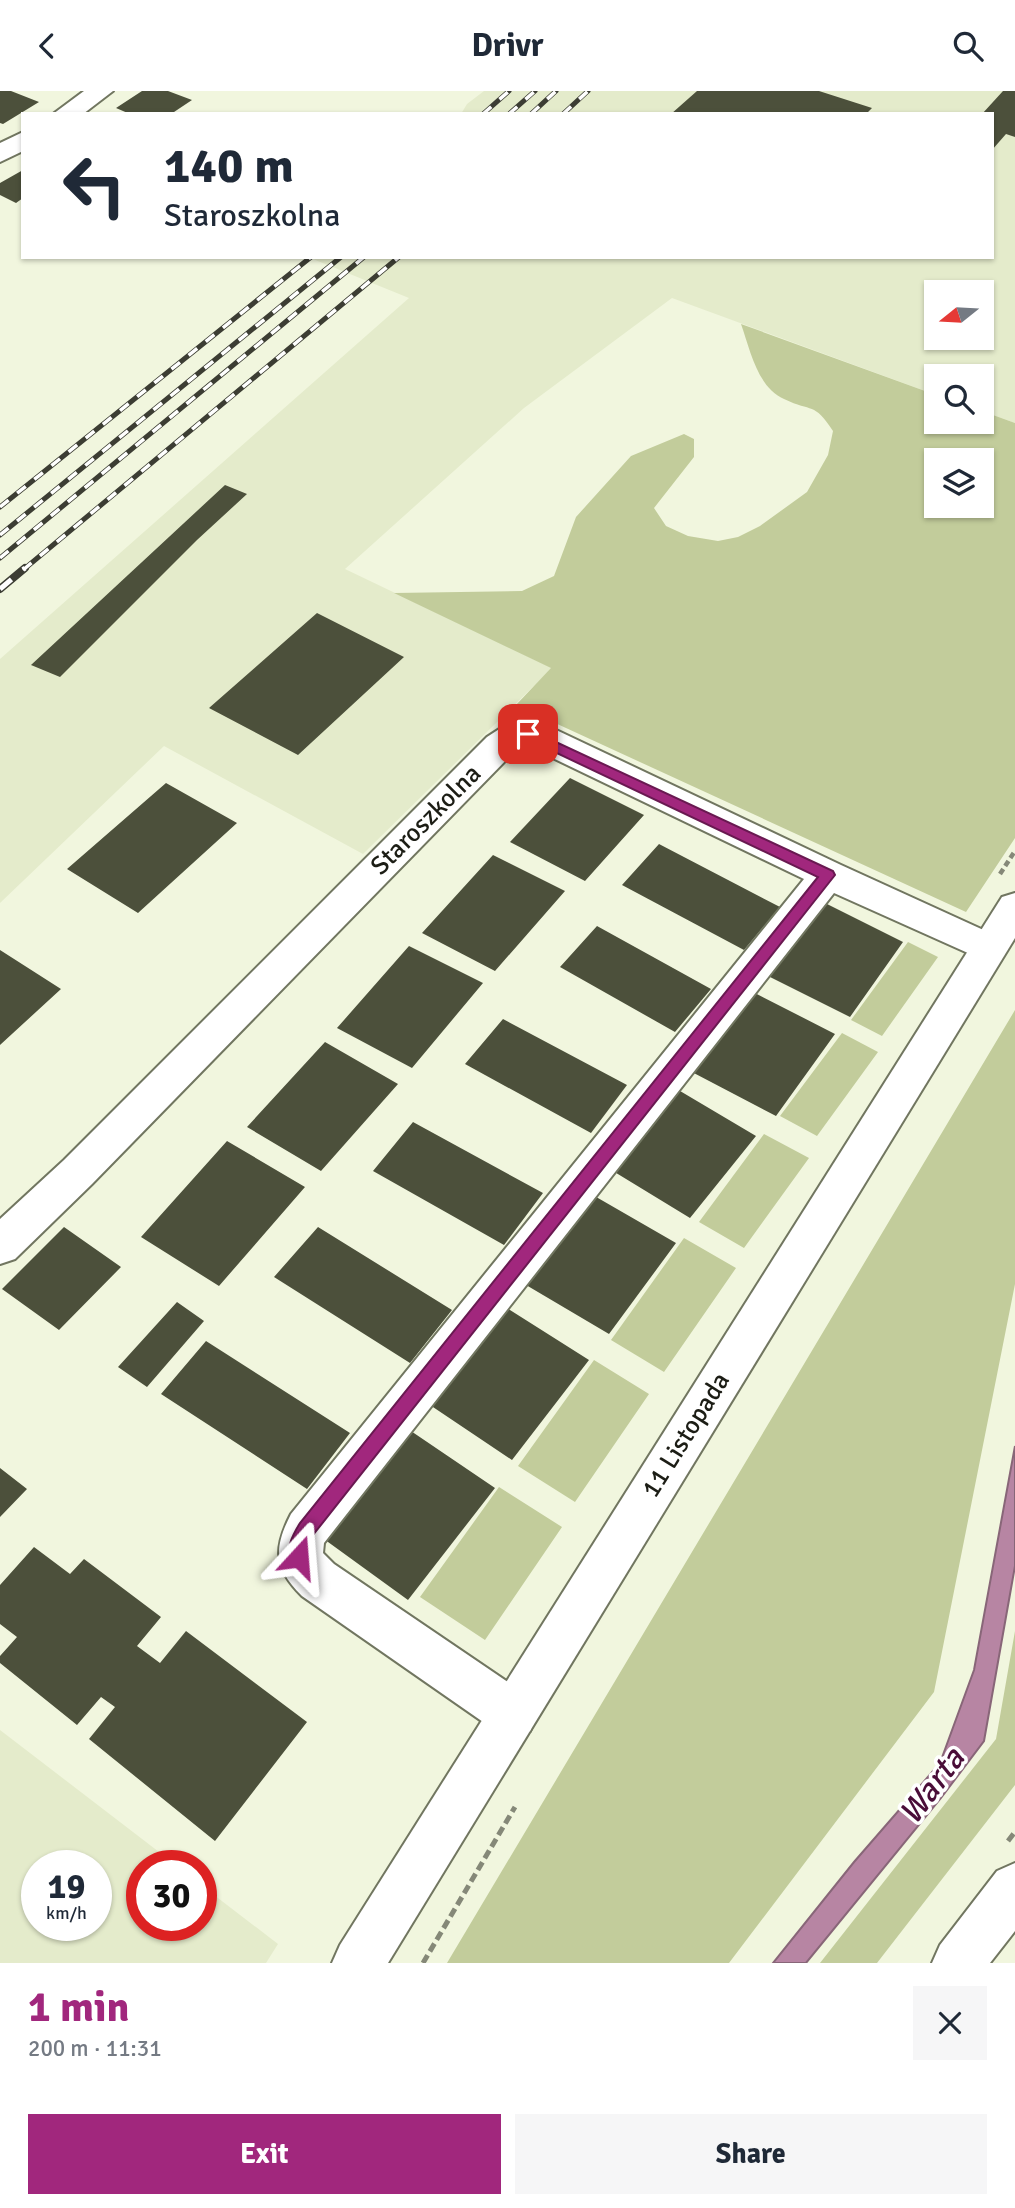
<!DOCTYPE html>
<meta charset="utf-8">
<style>
body{margin:0;font-family:Signika,sans-serif;background:#f6f6f7;color:#1f2937;height:100vh;display:flex;flex-direction:column;font-size:26px;white-space:nowrap}
*{box-sizing:border-box;margin:0}
p{font-size:23px;color:#747a83}
.icon{flex:none;width:38px;height:38px;fill:none;stroke:currentColor;stroke-width:2;stroke-linecap:round;stroke-linejoin:round}
.map{position:relative;height:1872px;overflow:hidden}
.drawer{display:flex;flex-direction:column;background:#fff;flex:1}
.drawer>*{flex:none}
.top-card{position:absolute;left:21px;top:21px;width:973px;height:147px;border-radius:0px;box-shadow:0 2px 5px #0004;background:#fff;color:#1f2937;overflow:hidden}
.needle{width:46px;rotate:252deg}
.buttons{position:absolute;left:924px;top:189px;display:grid;gap:14px}
.buttons a{display:grid;place-items:center;width:70px;height:70px;border-radius:0px;background:#fff;box-shadow:0 2px 5px #0004;font-size:35px}
.speed{position:absolute;left:21px;top:1759px;display:flex;gap:14px;font-size:35px;font-weight:700;text-align:center}
.speed>*{display:grid;place-content:center;width:91px;height:91px;border-radius:50%;background:#fff;box-shadow:0 2px 5px #0004;line-height:1}
.speed small{font-size:18px;font-weight:400}
.speed .limit{border:10px solid #d22;background:#fff;color:#111}
.pin{position:absolute;display:grid;place-items:center;width:60px;height:60px;color:#fff;margin:-30px;border-radius:14px;box-shadow:0 4px 10px #0006}
.me{position:absolute;width:77px;margin:-38px;rotate:19deg;stroke-linejoin:round;filter:drop-shadow(0 0 5px #0008)}
.turn{display:flex;align-items:center;gap:24px;height:147px;padding:0 28px;font-size:32px}
.turn .icon{width:91px;height:91px;stroke-width:2.5}
.turn b{display:block;font-size:49px;line-height:60px}
.round{display:grid;place-items:center;flex:none;width:74px;height:74px;border-radius:0px;background:#f6f6f7}
.overview{display:flex;align-items:center;justify-content:space-between;height:119px;padding:0 28px}
h1{font-size:42px;font-weight:700;line-height:52px;color:#a1277d}
.primary-button{display:flex;gap:14px;margin-top:auto;padding:14px 28px}
.primary-button a{flex:1;height:80px;border-radius:0px;background:#a1277d;color:#fff;font-size:28px;font-weight:700;line-height:80px;text-align:center}
.primary-button a+a{background:#f6f6f7;color:#1f2937}
header{display:flex;justify-content:space-between;align-items:center;height:91px;padding:0 28px;background:#fff;font-size:32px;font-weight:700}
.map>svg:first-child{display:block}
.built{fill:#e4ebcb;fill-rule:evenodd}
.green{fill:#c2cc9b;fill-rule:evenodd}
.water{fill:#b785a3;stroke:#886678;stroke-width:2}
.building{fill:#4c503b}
.lines{fill:none;stroke-linecap:round;stroke-linejoin:round}
.street-casing{stroke:#717660;stroke-width:4}
.secondary-casing{stroke:#717660;stroke-width:4}
.path-far1{stroke:#858878;stroke-width:4.5;stroke-dasharray:6 3.5;stroke-linecap:butt}
.path{stroke:#858878;stroke-width:5;stroke-dasharray:9 4.5;stroke-linecap:butt}
.street{fill:#fff;fill-rule:evenodd}
.secondary{fill:#fff;fill-rule:evenodd}
.rail-far1-casing{stroke:#3c3d33;stroke-width:5}
.rail-casing{stroke:#3c3d33;stroke-width:8}
.rail-far1{stroke:#fff;stroke-width:3.5;stroke-dasharray:11;stroke-linecap:butt}
.rail{stroke:#fff;stroke-width:5;stroke-dasharray:15;stroke-linecap:butt}
.route{fill:#a1277d;stroke:#691951;stroke-width:2}
.labels{text-anchor:middle;dominant-baseline:central;stroke-width:7;stroke-linejoin:round;paint-order:stroke}
.street-label{font-size:26px;fill:#1c1d15;stroke:#fff}
.near-water-label{font-size:33px;font-style:italic;fill:#4a0d38;stroke:#fff}
</style>
<header><svg class="icon" aria-label="back" viewBox="0 0 24 24"><path d="M15 5l-7 7 7 7"/></svg>Drivr<svg class="icon" aria-label="search" viewBox="0 0 24 24"><circle cx="10" cy="10" r="6"/><path d="M15 15l6 6"/></svg></header>
<div class="map">
<svg width="1015" height="1872" viewBox="0 0 1015 1872">
<rect width="100%" height="100%" fill="#f1f6de"/>
<path class="built" d="M484,0H1015V332L982,320V285H936V304L672,207L524,317L345,478L552,577L363,763L164,655L0,812V568L409,207L308,166H992V23H461L467,13ZM936,201H982V247H936Z
M0,1639L176,1774H142V1834H201V1794L278,1853L266,1872H0ZM96,1774V1834H37V1774Z"/>
<path class="green" d="M741,233L936,304V331H982V320L1015,332V747L966,821L516,614L551,577L394,502L522,500L554,485L576,426L631,365L684,343L694,348V366L654,417L666,435L688,445L718,450L738,446L760,435L807,401L828,364L833,340C813,310 813,322 784,308C757,296 750,258 741,233ZM982,369V415H936V369Z
M908,851L938,866L882,945L851,929Z
M1015,919V1193L934,1601L729,1872H447Z
M842,942L878,961L817,1045L780,1025Z
M764,1043L809,1067L744,1157L699,1131Z
M684,1147L736,1177L664,1281L611,1249Z
M594,1269L649,1303L575,1411L518,1375Z
M499,1396L562,1436L485,1549L420,1506Z
M1015,1540V1694L877,1872H820L996,1648Z"/>
<path class="water" d="M1015,1355V1475L984,1650L941,1707L806,1872H773L854,1771L940,1672L974,1579Z"/>
<path class="building" d="M0,0H11L39,11L3,33L0,32Z
M142,0H168L192,9L171,23H130L116,17Z
M697,0H819L872,17L866,23H671Z
M1003,0H1015V46L1006,43L992,59V23H982Z
M23,79V107L16,112L0,104V92Z
M225,394L247,403L197,449L60,586L31,574Z
M317,522L404,566L298,664L209,617Z
M570,687L644,724L585,790L510,751Z
M166,692L237,732L138,822L67,778Z
M659,753L780,816L744,859L622,794Z
M493,764L565,800L495,880L422,842Z
M821,810L903,851L850,926L762,882Z
M597,835L711,898L675,941L560,876Z
M409,855L483,892L412,977L337,937Z
M0,859L61,898L0,954Z
M751,900L835,943L776,1025L690,980Z
M503,928L627,994L591,1042L465,973Z
M325,951L398,993L321,1080L247,1036Z
M675,997L756,1045L690,1127L608,1077Z
M413,1031L543,1102L504,1154L373,1080Z
M227,1050L305,1096L219,1195L141,1146Z
M591,1103L676,1152L609,1243L521,1191Z
M64,1136L121,1176L59,1239L2,1198Z
M318,1136L452,1219L410,1272L274,1186Z
M177,1211L204,1230L147,1296L118,1276Z
M502,1214L589,1269L512,1369L424,1310Z
M206,1250L350,1342L307,1398L161,1303Z
M405,1336L495,1397L408,1509L317,1443Z
M0,1377L27,1398L0,1426Z
M34,1456L70,1483L84,1468L161,1526L137,1555L160,1572L186,1540L307,1631L215,1750L89,1648L115,1616L101,1606L77,1634L0,1572V1565L17,1546L0,1533V1494Z"/>
<g class="lines">
<g class="street-casing">
<path id="street" d="M84,0H113L83,23H53Z
M23,41V60L0,71V52Z
M516,632L552,637L841,774L1001,847L1007,857L1001,867L988,871L834,802L324,1452L323,1462L334,1473L530,1606L537,1623L530,1640L513,1647L496,1640L302,1505C273,1477 274,1456 291,1423L804,788L534,658L522,657L511,664L92,1093L15,1168L0,1173V1128L64,1069L487,646L504,635Z
M1015,1772V1840L990,1872H932L940,1854L997,1780Z"/>
</g>
<g class="secondary-casing">
<path id="secondary" d="M1015,802V847L388,1872H332L340,1854L1002,806Z"/>
</g>
<path class="path-far1" d="M1000,783L1015,760"/>
<path class="path" d="M1008,1750L1015,1741
M423,1872L515,1716"/>
<use href="#street" class="street"/>
<use href="#secondary" class="secondary"/>
<g class="rail-far1-casing">
<path id="rail-far1" d="M483,23L509,0
M509,23L535,0
M531,23L556,0
M563,23L588,0
M0,416L311,166
M0,444L341,166
M0,467L364,166
M23,479L399,166"/>
</g>
<g class="rail-casing">
<path id="rail" d="M0,498L25,477"/>
</g>
<use href="#rail-far1" class="rail-far1"/>
<use href="#rail" class="rail"/>
</g>
<path class="route" d="M528,638L833,780L835,784L313,1444L309,1453L305,1473L299,1476L292,1473C285,1458 292,1445 300,1432L818,786L523,646L521,643Z"/>
<g class="labels">
<g class="street-label">
<text transform="translate(426 729) rotate(-45)">Staroszkolna</text>
<text transform="translate(686 1344) rotate(-58)">11 Listopada</text>
</g>
<g class="near-water-label">
<text transform="translate(932 1695) rotate(-53)">Warta</text>
</g>
</g>
</svg>
<div class="buttons">
<a><svg class="needle" viewBox="-14 -14 28 28"><path d="M0-13l5 13h-10z" fill="#e53935"/><path d="M0 13l5-13h-10z" fill="#747a83"/></svg></a>
<a><svg class="icon" aria-label="search" viewBox="0 0 24 24"><circle cx="10" cy="10" r="6"/><path d="M15 15l6 6"/></svg></a>
<a><svg class="icon" aria-label="layers" viewBox="0 0 24 24"><path d="M12 4l9 5-9 5-9-5zM3 14l9 5 9-5"/></svg></a>
</div>
<div class="speed"><div>19<small>km/h</small></div><div class="limit">30</div></div>
<div class="pin" style="left:528px;top:643px;background:#d93025"><svg class="icon" aria-label="arrive" viewBox="0 0 24 24"><path d="M6 21V4h12l-3 4 3 4H6"/></svg></div>
<svg class="me" style="left:299px;top:1466px" viewBox="-20 -20 40 40"><path d="M0-17L14 15 0 8-14 15z" fill="#a1277d" stroke="#fff" stroke-width="4"/></svg>
<div class="top-card">
<div class="turn"><svg class="icon" aria-label="left" viewBox="0 0 24 24"><path d="M17 20v-9H6M10 6l-5 5 5 5"/></svg><div><b>140 m</b>Staroszkolna</div></div>
</div>
</div>
<section class="drawer">
<div class="overview"><div><h1>1 min</h1><p>200 m · 11:31</p></div><a class="round"><svg class="icon" aria-label="close" viewBox="0 0 24 24"><path d="M6 6l12 12M18 6L6 18"/></svg></a></div>
<div class="primary-button"><a>Exit</a><a>Share</a></div>
</section>
